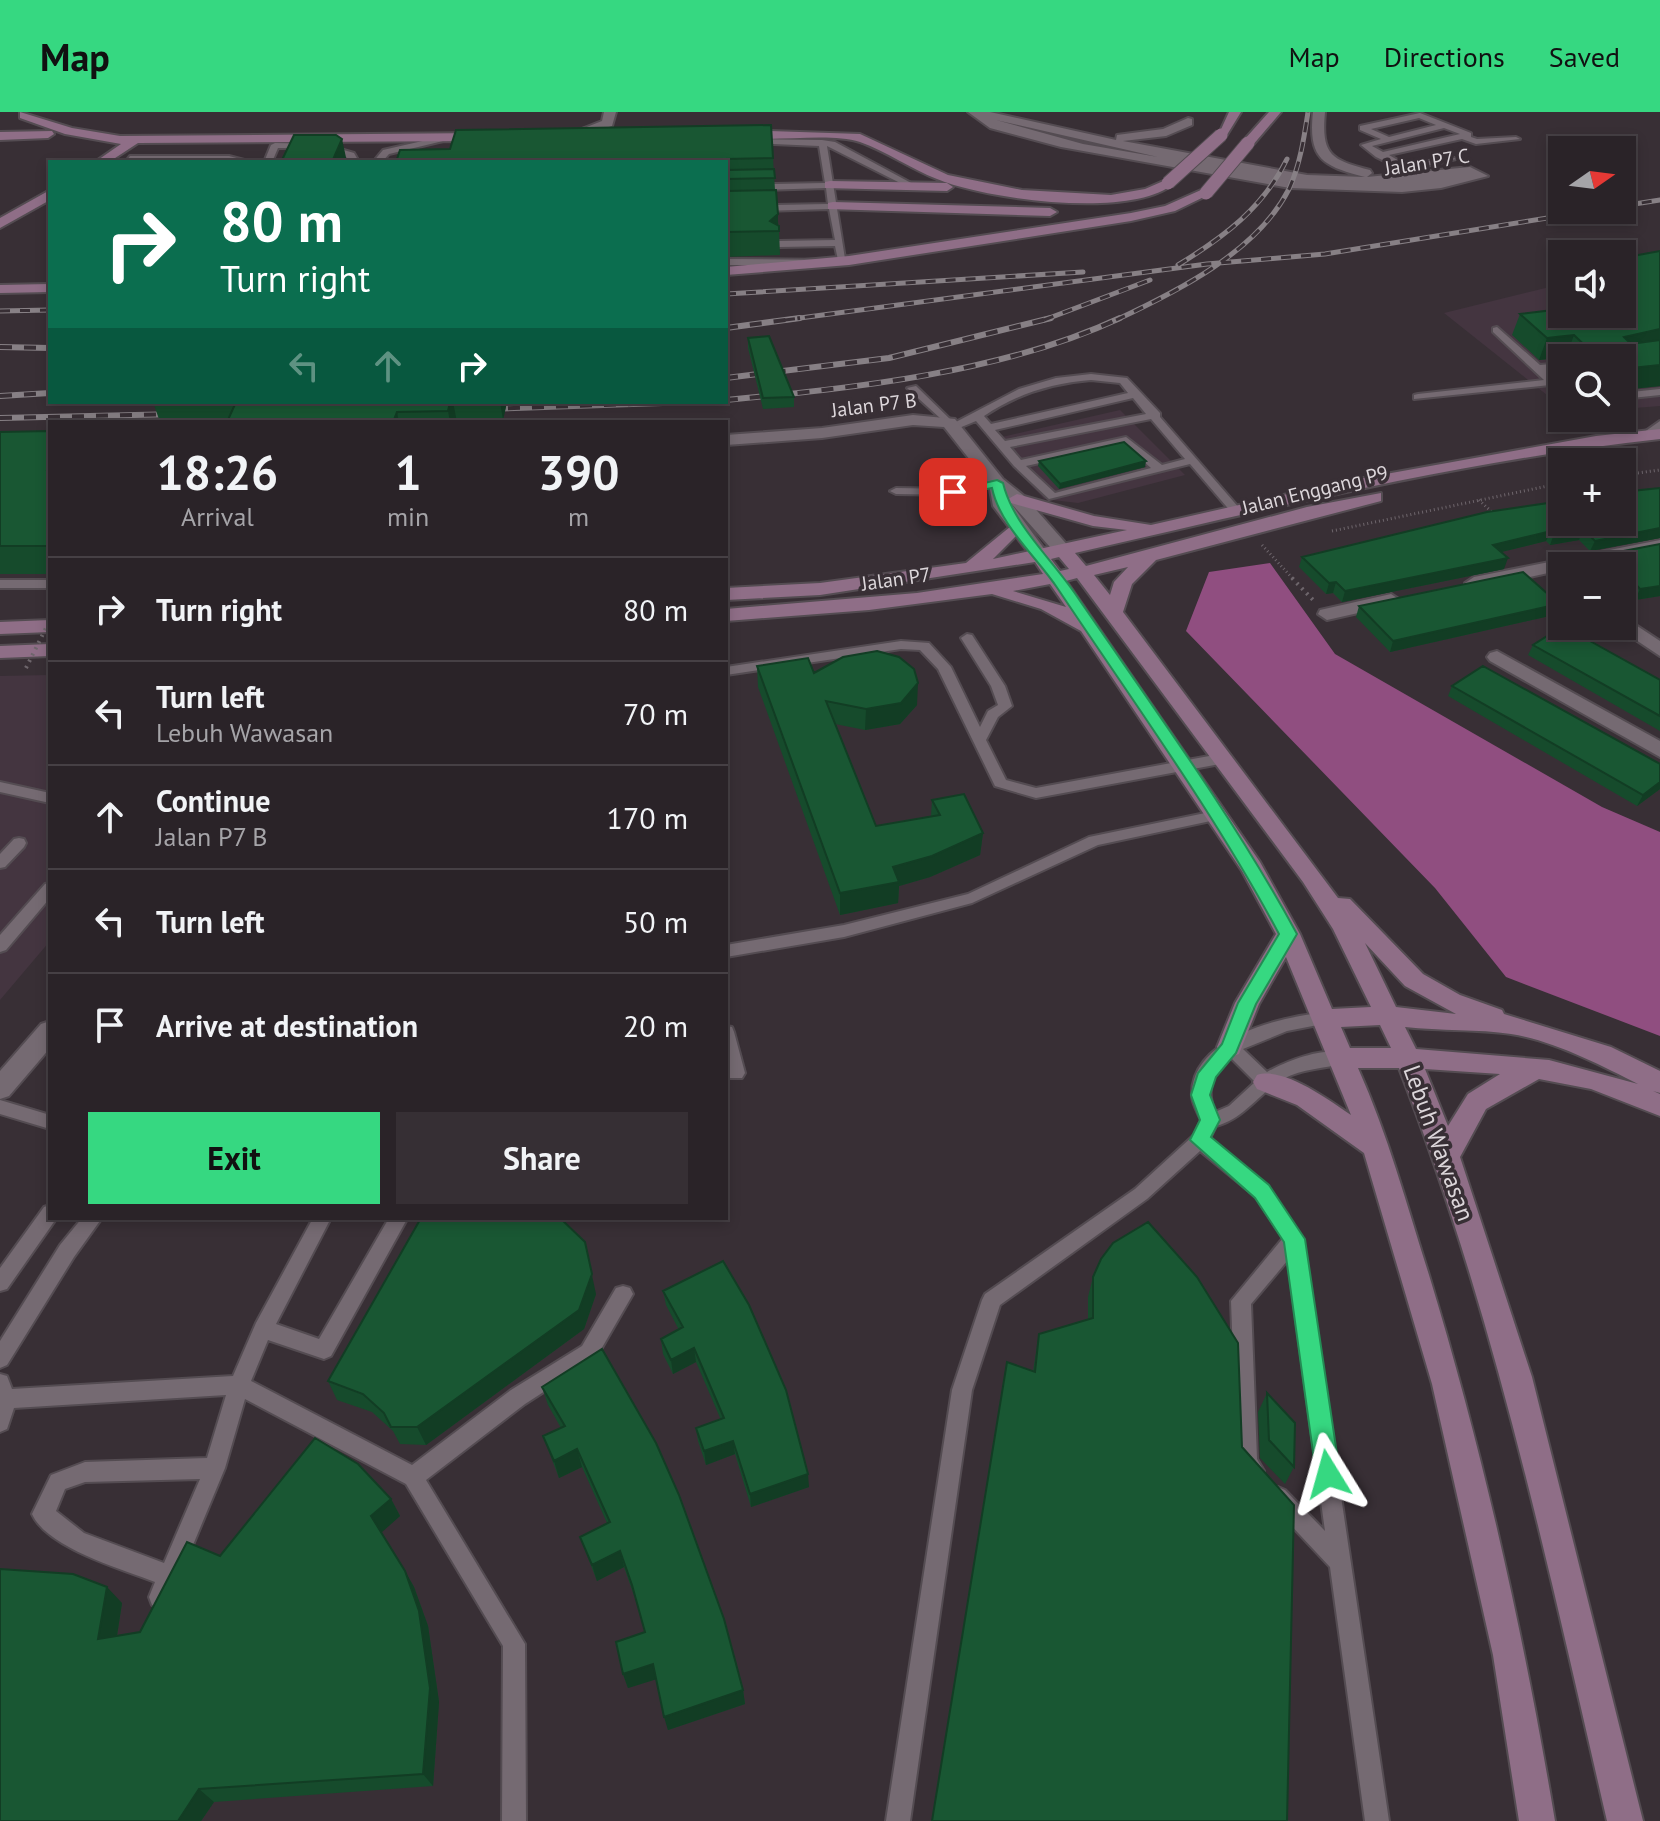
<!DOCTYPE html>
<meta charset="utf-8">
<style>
body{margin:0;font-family:"PT Sans",sans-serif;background:#362f34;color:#f1f3f6;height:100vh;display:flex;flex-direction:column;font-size:30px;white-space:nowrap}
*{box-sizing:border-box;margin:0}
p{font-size:26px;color:#a5a4a8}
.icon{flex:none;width:44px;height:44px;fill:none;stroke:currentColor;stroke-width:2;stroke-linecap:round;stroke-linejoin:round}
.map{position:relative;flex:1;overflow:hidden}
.panel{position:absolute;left:48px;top:308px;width:680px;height:800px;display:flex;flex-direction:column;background:#2a2328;border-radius:0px;box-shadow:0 4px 12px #0003,0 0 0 2px #464045}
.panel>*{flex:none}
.hud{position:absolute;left:48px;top:48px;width:680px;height:244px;border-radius:0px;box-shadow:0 4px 12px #0003,0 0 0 2px #464045;background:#0b6e4f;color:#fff;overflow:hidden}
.needle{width:52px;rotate:76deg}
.buttons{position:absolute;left:1548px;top:24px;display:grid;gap:16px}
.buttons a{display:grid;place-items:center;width:88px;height:88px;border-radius:0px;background:#2a2328;box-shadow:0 4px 12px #0003,0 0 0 2px #464045;font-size:40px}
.pin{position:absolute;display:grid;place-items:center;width:68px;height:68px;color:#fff;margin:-34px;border-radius:16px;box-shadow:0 4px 12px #0006}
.me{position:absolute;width:88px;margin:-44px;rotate:352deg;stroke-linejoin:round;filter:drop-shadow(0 0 6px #0008)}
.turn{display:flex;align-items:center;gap:28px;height:168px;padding:0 40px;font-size:36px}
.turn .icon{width:104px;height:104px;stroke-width:2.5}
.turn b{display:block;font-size:56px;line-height:68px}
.lanes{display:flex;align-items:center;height:76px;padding:0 40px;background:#0003;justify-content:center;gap:40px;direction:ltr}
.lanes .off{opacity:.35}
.eta{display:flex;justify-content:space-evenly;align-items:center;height:136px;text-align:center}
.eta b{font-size:48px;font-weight:800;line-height:56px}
.button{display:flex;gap:16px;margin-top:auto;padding:16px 40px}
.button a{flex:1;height:92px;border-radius:0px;background:#36d881;color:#111;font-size:32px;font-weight:800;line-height:92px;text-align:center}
.button a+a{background:#362f34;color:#f1f3f6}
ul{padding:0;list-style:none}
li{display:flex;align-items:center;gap:24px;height:104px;padding:0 40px;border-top:2px solid #464045}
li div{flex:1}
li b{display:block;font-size:30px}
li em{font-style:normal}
header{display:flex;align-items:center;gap:48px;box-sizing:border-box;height:112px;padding:0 40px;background:#36d881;color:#111}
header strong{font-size:38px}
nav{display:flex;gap:44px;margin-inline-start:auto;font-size:28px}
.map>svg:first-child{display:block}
.built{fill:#443540}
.forest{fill:#904e80}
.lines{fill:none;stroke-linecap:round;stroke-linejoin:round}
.lane-casing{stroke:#544c52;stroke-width:4}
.street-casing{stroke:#544c52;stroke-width:4}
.secondary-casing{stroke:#544c52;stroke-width:4}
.path-far1{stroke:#6e666c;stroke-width:3;stroke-dasharray:1 3;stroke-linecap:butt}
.path{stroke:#6e666c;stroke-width:4;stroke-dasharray:2 5;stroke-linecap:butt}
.lane{fill:#756a72;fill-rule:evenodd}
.street{fill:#756a72;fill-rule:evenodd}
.secondary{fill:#8f6e87;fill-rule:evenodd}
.rail-far1-casing{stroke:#878085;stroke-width:5}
.rail-casing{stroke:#878085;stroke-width:6}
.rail-far1{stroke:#382f35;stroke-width:3;stroke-dasharray:10;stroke-linecap:butt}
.rail{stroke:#382f35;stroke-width:4;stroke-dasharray:12;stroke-linecap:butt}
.secondary-bridge-casing{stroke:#544c52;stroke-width:15;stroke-linecap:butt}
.path-bridge{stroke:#6e666c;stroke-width:4;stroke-dasharray:2 5;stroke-linecap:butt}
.secondary-bridge{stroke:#8f6e87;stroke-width:13}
.wall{fill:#164b2c}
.shaded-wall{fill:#123d24}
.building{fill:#195733;stroke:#123d24;stroke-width:2}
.route{fill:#36d881;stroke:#238c54;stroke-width:2}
.labels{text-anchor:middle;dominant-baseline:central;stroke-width:7;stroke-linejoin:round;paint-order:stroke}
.far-street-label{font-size:20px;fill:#dcd6da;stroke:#382f35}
.street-label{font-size:24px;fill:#dcd6da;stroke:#382f35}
</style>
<header>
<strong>Map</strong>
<nav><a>Map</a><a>Directions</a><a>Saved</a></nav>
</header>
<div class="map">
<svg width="1660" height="1709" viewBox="0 0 1660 1709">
<rect width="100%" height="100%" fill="#382f35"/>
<path class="built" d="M1660,147V294L1622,297V246H1562V295L1444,201L1562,172V202H1622Z
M1120,298L1185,363L1078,391L1044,387L989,328Z
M50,563V829L0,888V564Z"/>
<path class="forest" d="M1270,451L1335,542L1602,695L1660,720V924L1506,865L1435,776L1186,519L1209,460Z"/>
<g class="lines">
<g class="lane-casing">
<path id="lane" d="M1420,1L1471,21V25L1477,27L1516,25L1520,27L1476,32L1462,27L1389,43L1406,53L1452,45L1456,47L1405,59L1376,45L1361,33L1381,27L1360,18V14ZM1419,6L1436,13L1389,25L1371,17ZM1444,16L1460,22L1383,40L1372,34Z
M440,25L443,29L389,42L382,50H373L383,38Z
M753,27L822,28L835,30L913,72L906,74L827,34L846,153H726V147L838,148L835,134L779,135L774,132L779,129L835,128L829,97L726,100V94L828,92L826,76L726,79V73L825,71L819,34L750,31Z
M275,31L323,32L354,41L358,48L351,50C337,31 299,36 278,36L272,50H264L271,33Z
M130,44H229L252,50L127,48Z
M1497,215L1540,253L1562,251V257L1546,258L1562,273V282L1550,273L1414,287V283L1418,282L1544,268L1493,220V216Z
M1091,262L1127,266L1160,301V305L1240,397V401H1232L1190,352L1049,387L1014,354L976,309L959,316H951L907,276L916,274L954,311L1019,277L1056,266ZM1091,268L1120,271L1128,281L991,312L984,304C1017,282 1051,271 1091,268ZM1133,286L1146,302L1005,329L995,318ZM1151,307L1185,347L1162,353L1126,325L1021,348L1010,335ZM1124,332L1151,356L1055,381L1026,354Z
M1660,277V283L1622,287V281Z
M1660,309V318L1651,325H1643V321Z
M997,368L1001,369V373L953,383L896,382L890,379L896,376L953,377Z
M0,468H50V476H0Z
M967,522L972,523L1005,574L1012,594L998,605L986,628L1006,668L1036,676L1220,642L1227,647L1220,652L1036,686L995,674L938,557L920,538L901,537L726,563V555L901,529L929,531L951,555L980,615L988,599L998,593L991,574L961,526Z
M0,670L50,681V691L0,680Z
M1215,699L1220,701L1222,704L1220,707L1098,733L972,791L844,825L726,845V833L844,813L968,782L1089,725Z
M19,726L24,727L26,731L24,735L5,755L0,756V742L14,727Z
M50,771V786L6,838L0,840V823L45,772Z
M1322,901L1328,903L1330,907L1328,911L1287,919L1243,937L1267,960C1287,949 1322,935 1345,941L1347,946L1345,951C1324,957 1303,956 1283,967C1258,982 1245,1006 1216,1014L1210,1026L1268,1075L1303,1127L1389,1709H1365L1330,1455L1271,1392L1267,1385L1271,1378L1278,1375L1285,1378L1325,1419L1288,1148L1251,1192L1257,1347L1264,1359L1261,1366L1254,1369L1247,1366L1237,1351L1231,1189L1283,1126L1256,1085L1200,1039L1147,1087L1000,1193L972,1278L910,1709H886L952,1278L982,1188L985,1182L1135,1077L1194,1023L1201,1008C1198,1001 1193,993 1192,985C1189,927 1278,905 1322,901ZM1230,945L1255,970L1229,994L1215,1000C1205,977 1213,961 1230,945Z
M726,914L732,915L734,920L745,961L742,966H730L726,955Z
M0,988L50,1003V1017L0,1002Z
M50,1093V1106L56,1107L7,1177L0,1179V1156L44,1095Z
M82,1106H102L74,1145L7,1253L0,1256V1229L60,1133Z
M313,1106H331L276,1212L319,1227L389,1106H405L406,1109L331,1244L324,1247L268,1228L251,1269L412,1353L511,1278L582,1234L616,1176L623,1174L630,1176L633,1182L596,1246L525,1292L426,1368L525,1532L526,1709H502L503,1534L406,1372L245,1287L225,1356L168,1493L160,1496L152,1493L149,1485L155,1470C122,1457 47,1436 32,1402L51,1363L85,1350L207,1346L226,1283L14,1296L7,1317L0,1320V1262L7,1264L12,1277L233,1264L256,1211ZM200,1367L164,1451L84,1421L56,1399L65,1377L85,1370Z"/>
</g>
<g class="street-casing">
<path id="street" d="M604,0H616L612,14L574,26V20L602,9Z
M968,0H990L1116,28L1117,23L1163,17L1188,6L1192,7V13L1166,24L1123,29L1307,63L1365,65C1322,54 1308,47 1313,0H1325C1321,43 1331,48 1370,58L1372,61L1367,65L1470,55L1488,64L1441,76L1402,80L1290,76L1061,35L990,16ZM996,8L1158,45L1296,69L1083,32Z
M913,303L955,307L1003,367L1023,383L1070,436V444H1058L1010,390L1050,445L1047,449H1035L993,394L989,372L944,315L913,313L822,326L726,333V323L822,316Z
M1660,428V438L1584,454H1562V458L1474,477L1465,471L1474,465Z
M1391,482L1400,488L1398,492L1327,508L1318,502L1320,498Z
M1622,504L1660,529V544L1615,514H1622Z
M1497,539L1660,629V645L1490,549L1487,545L1490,541Z
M50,909V936L9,984L0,987V959L41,912Z"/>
</g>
<g class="secondary-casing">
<path id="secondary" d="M20,0L72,16L120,24L485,21L491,25L485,29L138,31L109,50H95L121,32L65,22L20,6Z
M1229,0H1241L1225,26H1217Z
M1269,0H1281L1252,34H1244V28Z
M742,18L860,22L948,63L1022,78L1111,83L1145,77L1168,67L1174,71C1133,108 985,87 937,67C911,57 886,39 860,30C828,20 773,31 738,25L736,22Z
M52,19L54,22L48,26L0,28V20Z
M830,69L947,71L953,75L947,79L825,76V70Z
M50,78V88L0,116V106Z
M1201,78L1212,81L1175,99L1131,109L849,153L726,163V155L849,144L1131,101L1165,94Z
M833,90L1050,96L1057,100L1050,104L828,97V91Z
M50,172V180L0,181V173Z
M1660,317V327C1462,349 1268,397 1075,441L1086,454L1307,395L1381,381V389L1156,448L1132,472L1123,500L1338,786L1350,787L1423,862L1460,883L1502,898L1504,902L1611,935L1660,959V981L1653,979L1660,982V1004L1591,977L1539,967L1486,997L1460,1045L1532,1265L1643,1709H1607C1548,1454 1494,1200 1399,956H1358C1388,1023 1407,1094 1429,1163C1484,1343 1524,1524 1555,1709H1519L1493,1543L1432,1272L1364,1041L1297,993L1257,977L1253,970L1257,963C1283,954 1329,988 1351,1003L1286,845L1259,892L1239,942L1230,945L1221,942L1217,935L1235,891L1276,822L1242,759L1081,519L1041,497L992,482L869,498L726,509V497L917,481L1043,462L1035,450L820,483L726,488V476L820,471L966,451L1016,410L1025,415L993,447L1127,418L1093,414L1011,391L1008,387L1017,382L1094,404L1151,413L1336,371L1596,324ZM1059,445L1069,457L1060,459L1051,447ZM1128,455L1114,470L1110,483L1094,463ZM1077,466L1303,770L1333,817L1371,895L1332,897L1300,822L1260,750L1066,469ZM1050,472L1066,495L1013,479ZM1365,831L1405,874L1456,902L1396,895ZM1380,913L1391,936H1350L1341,915ZM1405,915C1440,919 1479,917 1511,922C1552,928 1601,953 1638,972L1549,948L1416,937ZM1425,957L1500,962L1468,982L1448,1014Z
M50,508V520L0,522V510Z
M50,532V544L0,546V534Z"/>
</g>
<path class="path-far1" d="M1622,363L1660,358
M1479,388L1495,403
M1332,419L1562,371
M1262,433L1294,468"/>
<path class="path" d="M1292,466L1315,490"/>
<use href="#lane" class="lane"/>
<use href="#street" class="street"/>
<use href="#secondary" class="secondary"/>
<g class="rail-far1-casing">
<path id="rail-far1" d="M1622,94L1660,88
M1178,153C1224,125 1263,96 1287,47
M726,182L1083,160
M0,199L50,198
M785,208L1207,152L1325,142L1597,98
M1044,208L1150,168
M1116,208C1176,180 1257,140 1289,77C1300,53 1304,26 1308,0"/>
</g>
<g class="rail-casing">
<path id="rail" d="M726,216L800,206
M0,235L50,236
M726,266L889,246L1051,206
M0,284L50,281
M726,288C854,276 1002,261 1120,206
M484,297L692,290
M0,306L180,302"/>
</g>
<use href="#rail-far1" class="rail-far1"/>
<use href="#rail" class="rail"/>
<g class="secondary-bridge-casing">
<path id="secondary-bridge" d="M1168,71L1221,23
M1206,81L1248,31"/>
</g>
<path class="path-bridge" d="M26,556L50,508"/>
<use href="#secondary-bridge" class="secondary-bridge"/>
</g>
<path class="wall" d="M771,13L775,78L779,119L780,143L726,145V50H396L450,37Z
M1660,139V274L1622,278V246H1568L1566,245L1539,248L1512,223L1520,202H1622Z
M1558,159H1562V188L1551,180Z
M748,226L794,285V295L763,297L748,236Z
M153,290H507L503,308L459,310H227V309L160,310Z
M50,319V462H0V320Z
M1039,349L1145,355L1059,377L1038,354Z
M1660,376V426L1590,439L1579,428L1550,433L1546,429L1501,440L1504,457L1342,490L1333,481L1326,482L1299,455L1302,445Z
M1660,432V484L1635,488L1622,473V454L1604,453L1608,442Z
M1359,494L1554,503L1390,540L1356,505Z
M1533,533L1660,568V619L1528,543Z
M757,554L814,561L917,593L900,612L865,618L835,612L876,714L931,704L932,688L983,721L980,743L930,765L899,774L898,791L840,803L758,575Z
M1452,574L1660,652V677L1637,694L1448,584Z
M1093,1165L1242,1335L1033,1259L1039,1222L1088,1207V1185Z
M663,1179L809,1375L751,1395L735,1342L706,1353L698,1329L696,1316L721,1308L696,1250L673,1262L663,1242L661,1227L679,1218L666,1193Z
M596,1182L584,1217L426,1333L400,1332L393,1319L372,1300L337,1288L328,1269Z
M542,1275L743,1578L745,1592L668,1618L656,1567L628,1576L623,1562L645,1521L636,1489L624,1455L597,1469L580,1425L607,1411L582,1355L559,1366L543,1324L561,1316L548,1293Z
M1267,1281L1294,1355L1285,1372L1260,1346L1258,1300Z
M391,1387L400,1404L381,1420L414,1475L428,1514L439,1590L433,1674L214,1690L201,1709H0L122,1491L117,1524L140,1520L220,1444Z"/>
<path class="shaded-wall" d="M342,27L347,50H332Z
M778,102V119L770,109Z
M1660,217V237L1615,246L1624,225Z
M1574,223L1566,245L1539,248L1547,226Z
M1660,253V274L1622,278V267L1626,257Z
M450,290H453L457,310H450L448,299Z
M500,290H507L503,308Z
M397,300L399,310H393Z
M1146,349L1145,355L1059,377L1060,372Z
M1660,416V426L1590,439L1595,429Z
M1583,417L1579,428L1550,433L1554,422Z
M1551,419L1546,429L1489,443L1493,433Z
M1508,446L1504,457L1342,490L1345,479Z
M1336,470L1333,481L1326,482L1329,471Z
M1660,474V484L1635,488L1640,477Z
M1559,492L1554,503L1390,540L1393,529Z
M918,571L917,593L900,612L865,618L866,597Z
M1660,670V677L1637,694L1643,683Z
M983,721L980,743L930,765L899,774L898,791L840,803V781L893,755Z
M585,1130L596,1182L584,1217L426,1333L417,1315Z
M694,1236L696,1250L673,1262L671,1248Z
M733,1329L735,1342L706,1353L704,1339Z
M577,1337L582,1355L559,1366L554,1349Z
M808,1362L809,1375L751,1395L750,1382Z
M391,1387L400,1404L381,1421L371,1404Z
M620,1439L624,1455L597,1469L592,1453Z
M405,1459L414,1475L428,1514L439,1590L433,1674L423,1662Z
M107,1475L122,1491L114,1542L98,1527Z
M653,1552L657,1567L628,1576L623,1562Z
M743,1578L745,1592L668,1618L664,1605Z
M199,1677L214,1690L201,1709H178Z"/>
<path class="building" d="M771,13L773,46L725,47L724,50H396L400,38L450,37L456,18Z
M294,23H336L342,27L332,50H281Z
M774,57L775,66L726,67V58Z
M776,78L778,102L770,109L779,114V119L726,120V79Z
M1660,139V217L1624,225L1631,232L1660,228V253L1622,257V246H1598L1574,223L1547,226L1520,202L1562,197V202H1622V146Z
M769,224L794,285L763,286L748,226Z
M236,290H450L448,299L397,300L393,310H227Z
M50,319V356L48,358H50V434H0V320Z
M1124,330L1146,349L1060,372L1039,349Z
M1660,376V416L1595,429L1583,417L1554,422L1551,419L1493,433L1508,446L1345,479L1336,470L1329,471L1302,445L1487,400L1562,389V410H1622V380Z
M1660,432V474L1640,477L1622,457V454H1619L1608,442Z
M1523,460L1559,492L1393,529L1359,494Z
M1563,514L1660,568V604L1533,533Z
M877,539L899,545L914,557L918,571L901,591L866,597L826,589L876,714L940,703L932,688L964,682L983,721L932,744L893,755L899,770L840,781L757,554L808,546L814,561L843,545Z
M1483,554L1660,652V670L1643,683L1452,574Z
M421,1106H560L585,1130L592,1162L579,1198L417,1315H391L384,1301L363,1282L328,1269Z
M1148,1110L1197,1165L1238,1231L1242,1335L1294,1393L1287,1709H932L1007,1250L1035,1260L1039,1222L1093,1206V1165L1101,1147L1113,1131Z
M723,1149L749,1193L786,1278L808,1362L750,1382L733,1329L704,1339L696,1316L724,1306L694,1236L671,1248L661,1227L683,1215L663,1179Z
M602,1237L656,1331L679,1383L724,1507L743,1578L664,1605L653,1552L623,1562L616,1530L645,1520L632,1473L620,1439L592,1453L580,1425L610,1410L577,1337L554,1349L543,1324L565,1314L542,1275Z
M1267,1281L1295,1311L1294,1355L1269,1328Z
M315,1326L358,1352L391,1387L371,1404L405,1459L419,1499L430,1576L423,1662L199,1677L178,1709H0V1457L73,1462L107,1475L98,1527L140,1520L187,1430L220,1444Z"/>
<path class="route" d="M997,368L1003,371C1013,413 1052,447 1076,483C1152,594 1233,704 1297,822L1256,892L1236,941L1216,965L1210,983L1220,1008L1211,1025L1269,1073L1305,1127L1340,1362L1336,1371L1328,1374L1319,1371L1316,1362L1284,1130L1255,1086L1190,1028L1200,1008L1191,983L1198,961L1222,932L1238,891L1279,822C1215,702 1134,591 1058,477C1037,445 1000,414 992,376L953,384L947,380Z"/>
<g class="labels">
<g class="far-street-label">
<text transform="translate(1427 50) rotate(-9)">Jalan P7 C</text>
<text transform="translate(874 293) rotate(-7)">Jalan P7 B</text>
<text transform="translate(1315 378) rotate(-14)">Jalan Enggang P9</text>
<text transform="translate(896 467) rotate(-8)">Jalan P7</text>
</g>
<g class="street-label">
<text transform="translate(1439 1031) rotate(70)">Lebuh Wawasan</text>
</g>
</g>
</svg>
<div class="buttons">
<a><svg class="needle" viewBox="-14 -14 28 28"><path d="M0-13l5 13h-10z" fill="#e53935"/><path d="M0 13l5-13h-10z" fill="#a5a4a8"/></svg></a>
<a><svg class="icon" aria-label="sound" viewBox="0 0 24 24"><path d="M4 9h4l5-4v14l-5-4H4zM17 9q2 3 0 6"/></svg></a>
<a><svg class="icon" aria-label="search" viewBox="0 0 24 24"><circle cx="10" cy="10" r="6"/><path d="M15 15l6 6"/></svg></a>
<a>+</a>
<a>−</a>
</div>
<div class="pin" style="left:953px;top:380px;background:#d93025"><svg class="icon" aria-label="arrive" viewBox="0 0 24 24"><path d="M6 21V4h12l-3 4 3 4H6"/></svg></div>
<svg class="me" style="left:1328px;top:1362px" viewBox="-20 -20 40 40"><path d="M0-17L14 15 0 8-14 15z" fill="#36d881" stroke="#fff" stroke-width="4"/></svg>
<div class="hud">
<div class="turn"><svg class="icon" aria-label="right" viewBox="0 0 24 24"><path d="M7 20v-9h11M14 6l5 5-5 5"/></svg><div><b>80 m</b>Turn right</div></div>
<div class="lanes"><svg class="icon off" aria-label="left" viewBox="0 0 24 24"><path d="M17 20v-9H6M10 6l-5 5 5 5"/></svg><svg class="icon off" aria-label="ahead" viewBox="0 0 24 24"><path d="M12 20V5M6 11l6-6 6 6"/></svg><svg class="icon" aria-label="right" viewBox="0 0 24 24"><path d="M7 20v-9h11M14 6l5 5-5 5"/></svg></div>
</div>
<section class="panel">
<div class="eta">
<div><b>18:26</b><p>Arrival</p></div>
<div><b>1</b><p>min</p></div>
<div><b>390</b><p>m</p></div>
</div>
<ul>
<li><svg class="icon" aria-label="right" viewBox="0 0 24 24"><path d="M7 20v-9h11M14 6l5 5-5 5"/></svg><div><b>Turn right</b></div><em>80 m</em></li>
<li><svg class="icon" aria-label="left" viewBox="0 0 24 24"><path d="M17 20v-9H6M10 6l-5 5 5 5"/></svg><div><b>Turn left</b><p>Lebuh Wawasan</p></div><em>70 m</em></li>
<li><svg class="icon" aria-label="ahead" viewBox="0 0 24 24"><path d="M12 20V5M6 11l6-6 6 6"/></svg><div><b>Continue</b><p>Jalan P7 B</p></div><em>170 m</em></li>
<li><svg class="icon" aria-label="left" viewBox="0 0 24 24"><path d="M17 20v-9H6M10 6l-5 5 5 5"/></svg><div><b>Turn left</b></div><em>50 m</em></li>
<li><svg class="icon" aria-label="arrive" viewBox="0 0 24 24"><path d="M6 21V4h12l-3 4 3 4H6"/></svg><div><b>Arrive at destination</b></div><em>20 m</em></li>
</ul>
<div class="button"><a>Exit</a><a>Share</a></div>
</section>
</div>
